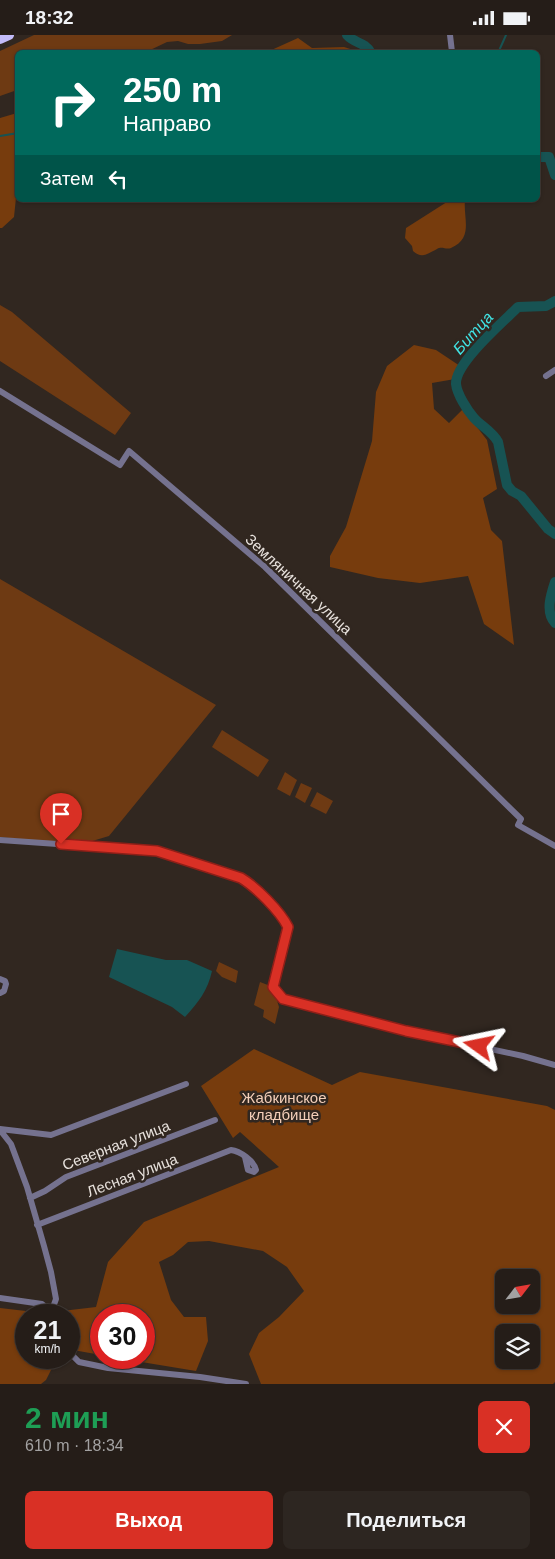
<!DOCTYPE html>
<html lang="ru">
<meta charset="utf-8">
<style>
body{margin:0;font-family:Arial,sans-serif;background:#2d2621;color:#f1f3f6;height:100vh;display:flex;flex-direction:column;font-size:19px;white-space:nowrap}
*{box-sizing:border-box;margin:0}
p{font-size:16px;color:#a3a2a2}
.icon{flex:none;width:28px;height:28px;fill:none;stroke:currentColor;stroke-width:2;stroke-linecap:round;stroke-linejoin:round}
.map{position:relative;height:1349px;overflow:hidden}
.drawer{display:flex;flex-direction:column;background:#251d18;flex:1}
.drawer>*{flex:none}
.top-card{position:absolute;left:15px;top:15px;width:525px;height:152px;border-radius:8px;box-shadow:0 1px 4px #0004,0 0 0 1px #423b37;background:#00695c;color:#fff;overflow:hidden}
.needle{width:32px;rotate:59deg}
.controls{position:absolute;left:495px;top:1234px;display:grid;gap:10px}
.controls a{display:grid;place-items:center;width:45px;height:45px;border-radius:8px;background:#251d18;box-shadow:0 1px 4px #0004,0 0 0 1px #423b37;font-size:25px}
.speed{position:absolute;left:15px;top:1269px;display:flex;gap:10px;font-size:25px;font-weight:700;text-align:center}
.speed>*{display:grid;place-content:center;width:65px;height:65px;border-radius:50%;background:#251d18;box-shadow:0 1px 4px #0004,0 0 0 1px #423b37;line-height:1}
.speed small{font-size:12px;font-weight:400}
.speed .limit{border:8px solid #d22;background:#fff;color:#111}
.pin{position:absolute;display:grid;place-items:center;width:42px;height:42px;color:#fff;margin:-51px -21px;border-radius:50% 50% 50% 0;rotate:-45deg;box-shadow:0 0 5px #0007}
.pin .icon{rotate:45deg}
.me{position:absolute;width:55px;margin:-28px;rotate:282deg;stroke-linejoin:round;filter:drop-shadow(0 0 4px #0008)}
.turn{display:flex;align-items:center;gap:18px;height:105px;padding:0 25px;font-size:22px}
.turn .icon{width:65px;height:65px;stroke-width:2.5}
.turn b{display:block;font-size:35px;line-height:42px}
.then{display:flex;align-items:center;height:48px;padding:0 25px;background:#0003;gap:10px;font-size:19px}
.round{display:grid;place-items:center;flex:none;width:52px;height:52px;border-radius:8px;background:#2d2621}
.summary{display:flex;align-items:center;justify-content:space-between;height:85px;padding:0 25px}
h1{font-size:30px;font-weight:800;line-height:38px;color:#1e9e55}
.button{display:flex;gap:10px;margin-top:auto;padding:10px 25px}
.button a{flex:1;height:58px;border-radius:8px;background:#d93025;color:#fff;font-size:20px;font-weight:800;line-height:58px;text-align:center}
.button a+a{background:#2d2621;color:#f1f3f6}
.status{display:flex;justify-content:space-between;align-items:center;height:35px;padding:0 25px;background:#251d18;direction:ltr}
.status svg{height:14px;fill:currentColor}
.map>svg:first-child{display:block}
.green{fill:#6e3a13}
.forest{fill:#773c0d;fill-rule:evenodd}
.water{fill:#175353}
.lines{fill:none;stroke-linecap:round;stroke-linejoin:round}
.stream{stroke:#175353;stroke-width:2}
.river{stroke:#175353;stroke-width:10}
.street{stroke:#75728f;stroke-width:6}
.primary{stroke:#c2bbf8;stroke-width:10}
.route-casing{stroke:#8d1f18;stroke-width:12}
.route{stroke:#d93025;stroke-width:9}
.labels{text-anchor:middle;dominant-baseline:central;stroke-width:5;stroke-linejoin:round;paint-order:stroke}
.street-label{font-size:15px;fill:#e8e2dd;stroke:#312720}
.park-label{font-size:15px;fill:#f4cfb9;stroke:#312720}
.water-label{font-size:16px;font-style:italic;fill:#41e4e4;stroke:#312720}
</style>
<div class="status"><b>18:32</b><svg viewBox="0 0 49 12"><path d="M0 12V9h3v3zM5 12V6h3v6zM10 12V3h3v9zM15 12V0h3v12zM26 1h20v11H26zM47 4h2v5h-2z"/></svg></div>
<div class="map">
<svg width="555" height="1349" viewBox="0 0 555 1349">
<rect width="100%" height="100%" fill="#312720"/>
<path class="green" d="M34,0H232L222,6L200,9H188L178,6L167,7L146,17L18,18L17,55L0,61V16Z
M0,270L12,277L131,378L115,400L0,326Z
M0,544L216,670L109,801L79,810L0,802Z
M222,695L269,725L258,742L212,712Z
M285,737L297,745L290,761L277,754Z
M301,748L312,753L305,768L295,762Z
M317,757L333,766L326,779L310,771Z
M219,927L238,936L236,948L222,942L216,936Z
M260,947L273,952L279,972L275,989L263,982L264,975L254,970Z"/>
<path class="forest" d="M298,3L312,13L344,12L360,17H267Z
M17,78L18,143L14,182L2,193H0V83Z
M450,165H465C463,183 474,203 451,213C446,215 442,211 437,214C427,219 422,224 413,216L412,211L405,203L406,193Z
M414,310L436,315L460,331L455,344L432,348L434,374L449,388L463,374L487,405L497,454L483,463L491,495L502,506L514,610L484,589L468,541L420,548L378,543L330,532V521L346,492L372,406L376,357L387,331Z
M254,1014L332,1050L360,1037L547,1071L555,1075V1347L553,1349H261L249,1319L259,1298L279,1282L304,1256L287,1232L263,1216L209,1206L188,1207L173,1220L159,1227L171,1265L184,1282H206L208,1306L196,1336L117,1323L144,1322V1280H101V1320L73,1315L69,1300V1280H63L62,1276L96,1272L108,1227L144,1187L279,1132L240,1097L233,1103L201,1051ZM504,1242H531V1270H504ZM504,1298H531V1325H504Z
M0,1273L43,1278L44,1280H26V1322L57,1323L46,1345L41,1349H0Z"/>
<path class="water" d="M117,914L166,925H187L212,936C208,955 198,968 185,982L172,972L109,942Z"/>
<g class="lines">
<path class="stream" d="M498,18L506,0
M507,18L514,15L517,18
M0,101L18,98"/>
<path class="river" d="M347,0C355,9 364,6 371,18
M538,122H549L555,140
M555,266L546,271L518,272C503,287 455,328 456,349C457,359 467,375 474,383C481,391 493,397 498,407L507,450L512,456L521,461L548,494L555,499
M555,547C551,559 545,577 555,588"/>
<path class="street" d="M450,0L452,17
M546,341L555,335
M0,356L120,430L129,416L265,532L521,784L518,790L555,811
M0,805L157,816L241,843C256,852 281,876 288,892L273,952L283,964L406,996L523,1021L555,1030
M0,944L5,946L6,949L4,956L0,958
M0,1094L51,1100L186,1049
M0,1095L11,1109L27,1152L44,1211L51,1237L56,1264L52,1275
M30,1163L45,1156L66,1142L215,1085
M37,1190L231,1115C240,1116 254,1126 256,1135L254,1137L248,1135L245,1122
M0,1263L42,1269L56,1280
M69,1317L79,1327L108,1333L200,1342L246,1349"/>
<path class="primary" d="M0,4L9,0"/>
</g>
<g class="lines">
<g class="route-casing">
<path id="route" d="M61,809L157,816L241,843C256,852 280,876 288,892L273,952L283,964L406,996L479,1011"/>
</g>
<use href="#route" class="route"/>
</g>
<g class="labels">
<g class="street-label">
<text transform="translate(299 549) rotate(43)">Земляничная улица</text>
<text transform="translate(116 1110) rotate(-21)">Северная улица</text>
<text transform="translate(132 1140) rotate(-21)">Лесная улица</text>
</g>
<g class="park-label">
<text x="284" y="1062">Жабкинское<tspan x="284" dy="17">кладбище</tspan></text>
</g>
<g class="water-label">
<text transform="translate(473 298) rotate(-48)">Битца</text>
</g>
</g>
</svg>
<div class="controls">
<a><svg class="needle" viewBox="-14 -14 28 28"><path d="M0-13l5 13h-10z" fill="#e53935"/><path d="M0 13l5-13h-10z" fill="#a3a2a2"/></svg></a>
<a><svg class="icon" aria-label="layers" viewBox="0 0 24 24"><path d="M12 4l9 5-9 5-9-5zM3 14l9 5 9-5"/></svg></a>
</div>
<div class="speed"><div>21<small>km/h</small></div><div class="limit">30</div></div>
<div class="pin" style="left:61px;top:809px;background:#d93025"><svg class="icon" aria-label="arrive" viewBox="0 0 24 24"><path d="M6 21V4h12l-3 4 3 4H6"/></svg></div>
<svg class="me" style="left:479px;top:1011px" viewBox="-20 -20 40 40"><path d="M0-17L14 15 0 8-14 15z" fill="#d93025" stroke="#fff" stroke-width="4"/></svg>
<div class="top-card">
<div class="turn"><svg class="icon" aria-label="right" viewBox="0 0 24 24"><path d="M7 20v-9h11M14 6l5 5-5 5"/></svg><div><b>250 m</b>Направо</div></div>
<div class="then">Затем<svg class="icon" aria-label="left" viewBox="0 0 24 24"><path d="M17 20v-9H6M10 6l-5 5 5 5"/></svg></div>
</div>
</div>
<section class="drawer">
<div class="summary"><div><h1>2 мин</h1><p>610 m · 18:34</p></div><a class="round" style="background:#d93025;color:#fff"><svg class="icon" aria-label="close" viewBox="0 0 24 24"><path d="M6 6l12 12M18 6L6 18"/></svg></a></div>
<div class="button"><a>Выход</a><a>Поделиться</a></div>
</section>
